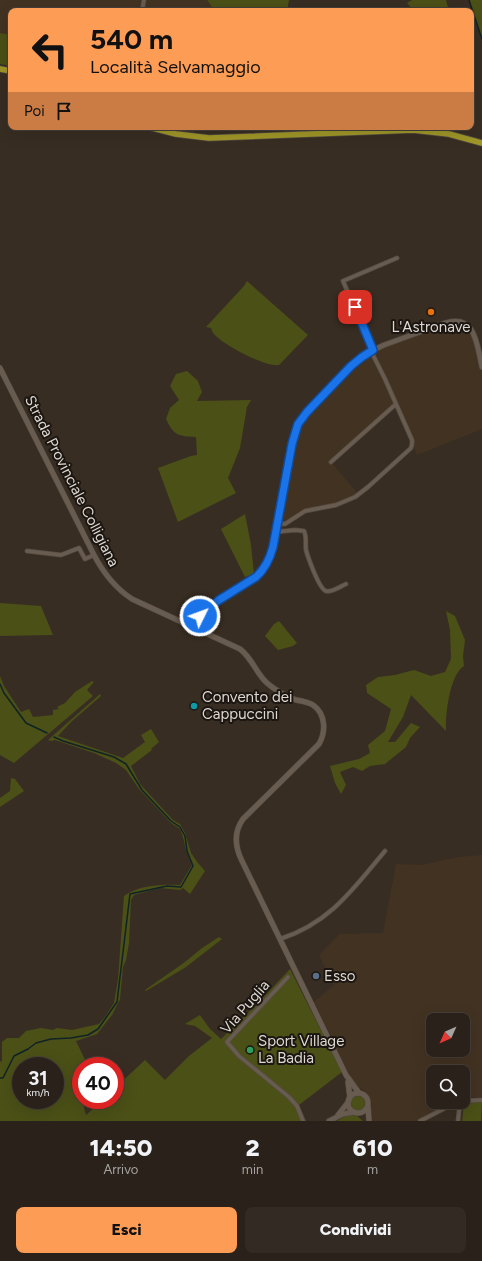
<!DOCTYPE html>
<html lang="it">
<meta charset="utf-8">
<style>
body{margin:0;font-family:Figtree,sans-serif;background:#322a23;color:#f1f3f6;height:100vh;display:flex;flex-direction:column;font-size:15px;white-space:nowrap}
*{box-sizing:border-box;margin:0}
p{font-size:13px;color:#a5a4a2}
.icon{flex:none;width:22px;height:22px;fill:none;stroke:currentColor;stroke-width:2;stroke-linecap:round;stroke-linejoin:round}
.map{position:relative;height:1121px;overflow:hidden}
.sheet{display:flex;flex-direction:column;background:#2a221a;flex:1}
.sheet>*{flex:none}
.banner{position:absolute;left:8px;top:8px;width:466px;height:122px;border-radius:8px;box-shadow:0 4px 16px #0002,0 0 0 1px #463f39;background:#fd9c55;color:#111;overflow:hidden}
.needle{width:26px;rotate:225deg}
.tools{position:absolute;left:426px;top:1013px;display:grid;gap:8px}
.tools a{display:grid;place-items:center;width:44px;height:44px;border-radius:8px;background:#2a221a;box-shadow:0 4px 16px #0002,0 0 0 1px #463f39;font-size:20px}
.speed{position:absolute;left:12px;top:1057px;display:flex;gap:8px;font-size:20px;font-weight:700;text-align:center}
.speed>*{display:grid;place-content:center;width:52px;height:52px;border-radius:50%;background:#2a221a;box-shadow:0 4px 16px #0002,0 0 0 1px #463f39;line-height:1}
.speed small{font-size:10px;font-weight:400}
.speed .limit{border:6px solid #d22;background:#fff;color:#111}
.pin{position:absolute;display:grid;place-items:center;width:34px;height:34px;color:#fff;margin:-17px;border-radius:8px;box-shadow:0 2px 6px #0006}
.me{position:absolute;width:44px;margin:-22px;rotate:48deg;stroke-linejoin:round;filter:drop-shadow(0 0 3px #0008)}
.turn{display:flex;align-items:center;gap:14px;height:84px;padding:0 16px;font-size:18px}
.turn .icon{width:52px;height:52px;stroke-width:2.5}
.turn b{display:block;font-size:28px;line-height:34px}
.then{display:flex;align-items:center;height:38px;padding:0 16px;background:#0003;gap:8px;font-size:15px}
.eta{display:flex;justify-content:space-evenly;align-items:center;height:68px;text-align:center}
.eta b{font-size:24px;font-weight:800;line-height:28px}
.cta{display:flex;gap:8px;margin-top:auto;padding:8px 16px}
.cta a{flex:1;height:46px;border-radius:8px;background:#fd9c55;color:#111;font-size:16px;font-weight:800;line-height:46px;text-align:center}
.cta a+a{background:#322a23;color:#f1f3f6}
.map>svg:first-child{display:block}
.built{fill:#423222;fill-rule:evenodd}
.green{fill:#4b5017;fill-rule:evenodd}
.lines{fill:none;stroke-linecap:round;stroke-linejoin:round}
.stream{stroke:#102326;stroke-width:1.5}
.minor-casing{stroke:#554c42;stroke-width:5}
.tertiary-casing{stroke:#554c42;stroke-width:6}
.secondary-casing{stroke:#554c42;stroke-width:6}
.primary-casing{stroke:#554c42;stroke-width:7}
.minor{stroke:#685b4f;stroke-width:3.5}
.tertiary{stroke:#685b4f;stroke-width:4.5}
.secondary{stroke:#685b4f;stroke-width:5}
.primary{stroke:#9f9628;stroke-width:5.5}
.route-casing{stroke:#114b97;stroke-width:10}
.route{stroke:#1a73e8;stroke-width:7}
.food-dot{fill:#e8710a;stroke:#1b1611;stroke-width:1.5}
.culture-dot{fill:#0f9aa8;stroke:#1b1611;stroke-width:1.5}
.service-dot{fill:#5c6f8a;stroke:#1b1611;stroke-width:1.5}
.leisure-dot{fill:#2e9e5b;stroke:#1b1611;stroke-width:1.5}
.labels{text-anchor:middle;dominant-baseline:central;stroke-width:4;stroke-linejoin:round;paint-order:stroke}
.poi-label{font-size:15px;fill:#dfd8d1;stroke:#1b1611;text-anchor:start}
.street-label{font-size:15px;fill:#dfd8d1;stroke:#1b1611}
</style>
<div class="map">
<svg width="482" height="1121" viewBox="0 0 482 1121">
<rect width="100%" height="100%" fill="#382d22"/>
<path class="built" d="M0,0H207L215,11H11V35L0,33Z
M159,127H198L193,134Z
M455,321L470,328L482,367V429L417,455L396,404L331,462L361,497L352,501L334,507L311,511L284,527L276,528L297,426L365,354Z
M482,855V1097L463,1098V1072H433V1102H451L416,1121H372L370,1112L372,1103L364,1090L358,1088L353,1082L314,1002L334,985L319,955L340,934L383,933L396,864L421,865L458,857ZM433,1020H463V1050H433Z"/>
<path class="green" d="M207,0H289L287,11H215Z
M412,0H446L449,11H414L407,3Z
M469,0H482V41Z
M0,33L11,35V66L0,64Z
M247,281L308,335L279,365C265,367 226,346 216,336C213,334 212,331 211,328L206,327L244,286Z
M187,371L198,381L202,392L197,401L251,400L247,407L240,448L228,478L236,493L178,522L158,468L191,456L197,455L196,437C178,436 174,436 166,419L170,408L179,400L170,386L176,374Z
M245,514L251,545L254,574L245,577L221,529Z
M0,603L41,606L53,635L0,636Z
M446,611L455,616L465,640L463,656L464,666C450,674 445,715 446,731L411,695L403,717L388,742H395L411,723L420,727L410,738L406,747L385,764L370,766L362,771L353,767L340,772L346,785L341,794L335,783L330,766L359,759L370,753L368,745L385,731L391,709L367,693L366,685L378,677L395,675L414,670L431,676L445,672L451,659L450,630Z
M279,621L297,643L293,646L278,650L265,636L274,624Z
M0,676L4,686L21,712L29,709L33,717L53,715V710L59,709L57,707L65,703L75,692L92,681L94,682L87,690L93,696L14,763L0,755Z
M100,694L101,696L71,722L58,736L123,758L145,742L141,735L151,729L159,742L151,749L152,750L131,766L140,784L173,820L180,824L185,833L191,853L198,863L205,871L190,894L183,888L180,890L160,888L134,895L131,900L129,943L126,960L123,967L120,999L112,1015L97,1034L76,1041L88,1066H81V1092L80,1093L81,1100H82L86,1115L103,1100H115V1088L145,1060L165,1080L189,1056L212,1038L195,1026L185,1024L200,1015L210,1029L221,1039L259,1002L290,969L342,1072L299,1105L306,1121H0V1062L2,1061V1042L7,1038H19L26,1031L41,1028L53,1030L57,1028L72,1030L99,1024L105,1017L114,1003L118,979L124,896C138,885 163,884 180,885L192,865L186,850L183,837L180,829L171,823L139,789L126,770L116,763L94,753L55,740L51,741L48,740ZM21,1066H55V1100H21Z
M11,778L15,779L24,791L0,807V798L10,791Z
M219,937L222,939L186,967L146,991L145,990L185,962L202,948Z
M351 1103a7 7 0 1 1 14 0a7 7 0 1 1-14 0Z
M482,1102L481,1121H462L464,1104Z
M352,1115L357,1116L363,1121H337L346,1116Z"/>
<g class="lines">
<path class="stream" d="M469,0L482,39
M0,684L4,693L26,723L47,733
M0,1078H3L14,1056L28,1049L36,1043L51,1039L71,1038L88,1035L98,1029L117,1002L130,894L167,886L181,887L193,866L187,851L185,836L180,827L171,821L142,790L126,764L114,757L63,741L54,737"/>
<g class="minor-casing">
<path id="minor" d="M142,11L144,0
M373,350L343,281L397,258
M331,462L396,404
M277,523L285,524L305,511L336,505L355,497L368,487L411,448L412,444V440L385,379L371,351
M275,532L295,530L304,531C307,537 305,543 306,550C308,557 319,589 326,591C331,593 341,586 346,584
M27,551L61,555L79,548L85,559L94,555
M280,939C330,923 353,889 385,851
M288,977L227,1042L239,1056L289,1097L297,1106L303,1121
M463,1101L482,1100
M420,1121L457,1102
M458,1121L460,1102"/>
</g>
<g class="tertiary-casing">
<path id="tertiary" d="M191,626C203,609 221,599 239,588C246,584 254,580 259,574C266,567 270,556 273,547L293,436L297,426L302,418L351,366L365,354L384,345L445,323C476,313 477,346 482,367
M338,1115L349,1101
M329,1121L343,1114L355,1112"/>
</g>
<g class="secondary-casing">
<path id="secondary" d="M0,368L94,555C104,574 115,588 132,599L240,649C252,658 256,673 267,683C275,690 286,696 296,700C302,701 308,702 313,705C326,714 326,732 319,744L243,819C233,833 235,847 242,861L346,1075L359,1093
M348,1082L350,1098
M348 1103a10 10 0 1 1 20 0a10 10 0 1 1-20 0Z
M368,1106L369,1121"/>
</g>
<g class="primary-casing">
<path id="primary" d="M0,69L11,71
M149,127L176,134L209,138L413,130L449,134L482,143"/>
</g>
<use href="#minor" class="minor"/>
<use href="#tertiary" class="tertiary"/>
<use href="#secondary" class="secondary"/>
<use href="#primary" class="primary"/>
</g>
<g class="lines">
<g class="route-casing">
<path id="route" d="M200,616L219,600L256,577C265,569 270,558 273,547L292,444L298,424L307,412L351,366L362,357L373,350L355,307"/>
</g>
<use href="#route" class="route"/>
</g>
<circle class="food-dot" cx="431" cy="312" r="4"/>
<circle class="culture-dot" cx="194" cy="706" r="4"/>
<circle class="service-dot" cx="316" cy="976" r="4"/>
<circle class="leisure-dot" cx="250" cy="1050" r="4"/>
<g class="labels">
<g class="poi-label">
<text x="431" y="327" text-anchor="middle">L'Astronave</text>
<text x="202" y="697">Convento dei<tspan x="202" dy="17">Cappuccini</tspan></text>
<text x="324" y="976">Esso</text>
<text x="258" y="1041">Sport Village<tspan x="258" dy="17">La Badia</tspan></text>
</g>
<g class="street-label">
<text transform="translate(72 481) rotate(63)">Strada Provinciale Colligiana</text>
<text transform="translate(245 1007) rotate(-49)">Via Puglia</text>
</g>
</g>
</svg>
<div class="tools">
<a><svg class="needle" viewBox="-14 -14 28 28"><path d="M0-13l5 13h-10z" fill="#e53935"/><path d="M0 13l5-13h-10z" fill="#a5a4a2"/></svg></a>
<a><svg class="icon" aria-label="search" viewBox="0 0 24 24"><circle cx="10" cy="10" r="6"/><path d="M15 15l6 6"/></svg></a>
</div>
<div class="speed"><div>31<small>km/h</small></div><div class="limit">40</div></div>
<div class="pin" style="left:355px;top:307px;background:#d93025"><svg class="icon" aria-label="arrive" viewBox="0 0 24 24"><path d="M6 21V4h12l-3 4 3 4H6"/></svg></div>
<svg class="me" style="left:200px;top:616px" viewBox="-20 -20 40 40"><circle r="17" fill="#1a73e8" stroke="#fff" stroke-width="3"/><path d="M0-11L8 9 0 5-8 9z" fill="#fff"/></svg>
<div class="banner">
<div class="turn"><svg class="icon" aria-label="left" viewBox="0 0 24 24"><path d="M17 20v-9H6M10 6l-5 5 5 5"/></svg><div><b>540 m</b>Località Selvamaggio</div></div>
<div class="then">Poi<svg class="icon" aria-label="arrive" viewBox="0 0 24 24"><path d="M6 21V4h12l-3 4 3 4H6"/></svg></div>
</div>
</div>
<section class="sheet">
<div class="eta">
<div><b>14:50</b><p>Arrivo</p></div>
<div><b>2</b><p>min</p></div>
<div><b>610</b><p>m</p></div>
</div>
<div class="cta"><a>Esci</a><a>Condividi</a></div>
</section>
